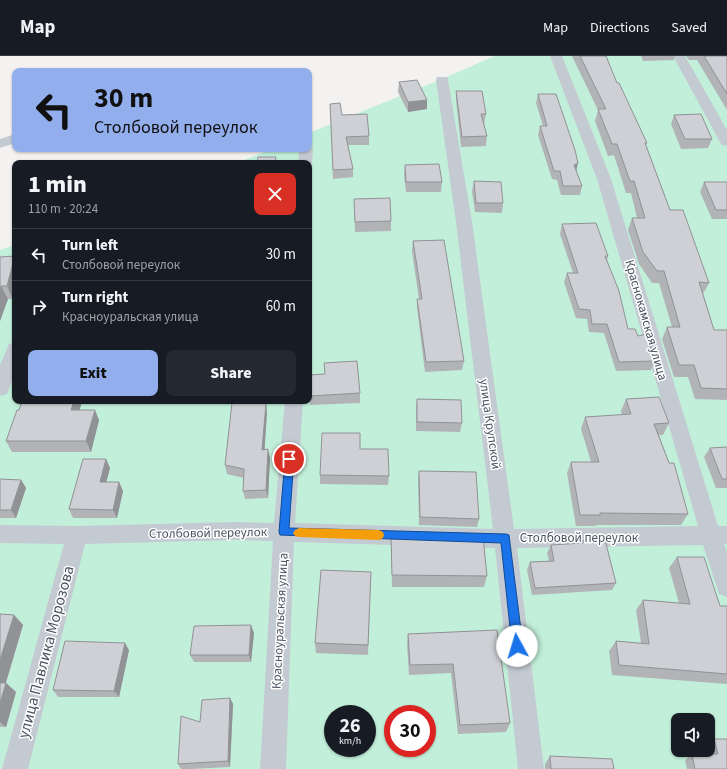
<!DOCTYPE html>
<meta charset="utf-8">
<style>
body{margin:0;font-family:"Source Sans 3",sans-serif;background:#242831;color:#f1f3f6;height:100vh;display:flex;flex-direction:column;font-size:15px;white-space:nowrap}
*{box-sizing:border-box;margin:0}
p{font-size:13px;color:#9ea1a6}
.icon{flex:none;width:22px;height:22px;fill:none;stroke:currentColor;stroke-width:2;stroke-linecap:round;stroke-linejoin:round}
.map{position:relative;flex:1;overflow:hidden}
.sheet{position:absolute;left:12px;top:104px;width:300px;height:244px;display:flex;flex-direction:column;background:#171b24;border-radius:8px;box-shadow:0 1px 3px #0004}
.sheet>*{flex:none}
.banner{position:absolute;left:12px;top:12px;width:300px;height:84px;border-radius:8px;box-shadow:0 1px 3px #0004;background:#92aeec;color:#111;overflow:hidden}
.controls{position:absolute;left:671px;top:657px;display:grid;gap:8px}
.controls a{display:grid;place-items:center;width:44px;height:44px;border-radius:8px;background:#171b24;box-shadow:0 1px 3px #0004;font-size:20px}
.speed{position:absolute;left:324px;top:649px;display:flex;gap:8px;font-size:20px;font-weight:700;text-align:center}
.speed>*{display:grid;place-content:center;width:52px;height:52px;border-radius:50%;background:#171b24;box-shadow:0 1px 3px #0004;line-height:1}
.speed small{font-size:10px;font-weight:400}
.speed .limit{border:6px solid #d22;background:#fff;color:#111}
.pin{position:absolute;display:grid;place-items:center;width:34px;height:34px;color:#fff;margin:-17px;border:2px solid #fff;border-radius:50%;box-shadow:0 1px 4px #0007}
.me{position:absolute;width:44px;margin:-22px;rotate:354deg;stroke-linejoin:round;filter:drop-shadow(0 0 3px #0008)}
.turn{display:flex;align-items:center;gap:14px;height:84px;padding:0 16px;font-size:18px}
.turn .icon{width:52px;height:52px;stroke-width:2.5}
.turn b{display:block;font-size:28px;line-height:34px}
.round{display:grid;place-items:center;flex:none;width:42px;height:42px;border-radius:8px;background:#242831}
.headline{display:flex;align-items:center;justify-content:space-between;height:68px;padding:0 16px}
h1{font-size:24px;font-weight:800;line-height:30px}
.cta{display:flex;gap:8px;margin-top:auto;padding:8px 16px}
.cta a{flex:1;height:46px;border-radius:8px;background:#92aeec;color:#111;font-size:16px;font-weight:800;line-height:46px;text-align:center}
.cta a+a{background:#242831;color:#f1f3f6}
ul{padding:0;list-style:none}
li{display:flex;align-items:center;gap:12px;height:52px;padding:0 16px;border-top:1px solid #363941}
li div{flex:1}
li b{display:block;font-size:15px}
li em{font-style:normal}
header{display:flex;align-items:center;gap:24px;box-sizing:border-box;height:56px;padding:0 20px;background:#171b24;border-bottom:1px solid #363941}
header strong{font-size:19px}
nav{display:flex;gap:22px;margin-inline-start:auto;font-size:14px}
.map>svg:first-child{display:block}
.green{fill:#c2efd9;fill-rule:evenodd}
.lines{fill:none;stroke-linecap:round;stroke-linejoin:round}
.minor{fill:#c3cad2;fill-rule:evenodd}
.wall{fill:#b1b3b7}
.shaded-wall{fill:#909295}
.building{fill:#ced0d5;stroke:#909295}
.route{fill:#1a73e8;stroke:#114b97}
.slow{fill:#f59e0b}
.labels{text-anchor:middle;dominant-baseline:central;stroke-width:3;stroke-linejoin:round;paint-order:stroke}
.street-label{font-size:13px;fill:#49525e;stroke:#fff}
.near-street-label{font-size:16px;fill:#49525e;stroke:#fff}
</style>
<header>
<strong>Map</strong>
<nav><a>Map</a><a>Directions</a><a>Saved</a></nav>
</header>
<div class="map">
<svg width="727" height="713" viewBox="0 0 727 713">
<rect width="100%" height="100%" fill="#f3f2f1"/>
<path class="green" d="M495,0H727V713H0V194L15,189V345H309V107H237L271,93H309V77L437,25ZM333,658H367V692H333ZM393,658H427V692H393ZM678,664H708V694H678Z"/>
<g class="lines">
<path class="minor" d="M550,0H562L611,123L718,470H727V488H724L727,496V541L719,538L703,489L517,492L544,713H518L495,492L294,486L286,713H260L273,485L236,484L85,488L28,713H2L64,488L0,487V469L77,470L236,466L274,467L285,345H303L295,467L493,473L456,166L436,24L437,21H447L448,24L472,166L514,473L698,470L597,123Z
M673,0H685L727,74V90L722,89L720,86Z
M15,78V87L0,92V83Z
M309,90L313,93L312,107L309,110V107H298L299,93H309Z
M15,286V317L7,338L0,340V309L9,288Z"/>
</g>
<path class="wall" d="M572,0H606L617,27L647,87L646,89L670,154L709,227L703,238L714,274L727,276V344L695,343L688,321H674L662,283L667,271H672L659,227H652L639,208L628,174L632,162H637L631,137H626L614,99L608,100L595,65L598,54Z
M641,0H675L674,4L643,5Z
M686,0H727V54L697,4H689Z
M399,26L427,44V53L408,56L398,36Z
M456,35L486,58L484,68L487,80L486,90L461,91L456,44Z
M538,38L576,114L582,130L580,139H561L557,124L552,123L538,79L540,70H543L536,47Z
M330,48L369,80V89H348L353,113V121L333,123Z
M674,59L712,83L708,92L681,93L671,68Z
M405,109L442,126L441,136H406L404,119Z
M474,125L503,147L502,157L475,156L472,135Z
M704,126H727V163H712L700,136Z
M354,143L391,165V175L355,176Z
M562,168L608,200L607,204L628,273L638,280L655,305L651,314L616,315L604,277L589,276L587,263L576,262L564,226L567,217H573L560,178Z
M413,185L464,305L462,314L425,316L417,252V243H419L412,195Z
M15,200V235L13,243H8L0,265V201Z
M360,337V347L310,349V340Z
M417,343L462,367L460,376L416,375V352Z
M626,343L669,367L663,379H659L688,458L681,469H596L595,470H576L567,417L571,406H591L581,373L585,361L622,359L621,355Z
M22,345H82L79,354L99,364L91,396H12L6,385L19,354Z
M267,356L264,394L270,402L268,442L245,443L243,435L244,422L227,418L225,409Z
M727,391V432H716L704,401L710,392Z
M360,393L389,420L388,429L320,428V419Z
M106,403L110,412L106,426H119L123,435L117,462H73L69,453Z
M419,415L479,463L477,471L419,469L418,424Z
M0,423L21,424L26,432L16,462H0Z
M391,480L487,520L484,531H392L391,492Z
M583,484L616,527L612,534L532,539L527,514L530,506L549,505L547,497L551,489L582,487Z
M677,501L720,550H727V628L612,619L609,595L616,585L641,587L636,554L643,544L679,547L669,512Z
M371,516L368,599L316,597L315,587Z
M0,558L14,559L23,569L6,627L16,636L6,671H0Z
M497,574L510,667L506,676L458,678L451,617L409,619L407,588L408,578Z
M254,577L251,606H194L190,599Z
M129,594L119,641H58L53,634Z
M230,642L233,648L230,711L191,713H181L178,708L200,666Z
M714,683L727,713H687L685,704L692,699L710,698L708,692V689Z
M550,700L614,713H545V708Z"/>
<path class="shaded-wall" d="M427,44V53L408,56V46Z
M578,107L576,116L574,109Z
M15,201V235L13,243L7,230Z
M1,230L8,243L0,265V234Z
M74,345H82L77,365L71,354Z
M266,347L267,356L264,403L262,394Z
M95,354L99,364L91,396L86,385Z
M268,393L270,402L268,442L266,434Z
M106,403L110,412L104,435L100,426Z
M21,424L26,432L16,462L11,454Z
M119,426L123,435L117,462L113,454Z
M14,559L23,569L3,636L0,633V604Z
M251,569L254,577L251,606L249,599Z
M125,587L129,594L119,641L114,635Z
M6,627L16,636L6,671L0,666V647Z
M230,642L233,648L230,711L228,705Z"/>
<path class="building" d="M580,0H606L617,27H619L647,87H645L670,154H683L709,227L699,226L714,274H727V333L701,332L694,309H679L667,271H680L664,215H657L643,196L632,162H645L634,125H630L617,88H612L598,53H606Z
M704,0H727V38Z
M417,24L427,44L408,46L399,26Z
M456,35H482L486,58H481L487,80L462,81Z
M538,38H556L575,94L578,107L574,109L582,130H563L560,115H554L540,70H547Z
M340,47L342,59L367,58L369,80L346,81L353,113L333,114L330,48Z
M701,58L712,83H685L674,59Z
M258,101H276L275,107H257Z
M439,108L442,126H406L405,109Z
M474,125L501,126L503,147H476Z
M704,126H727V154H716Z
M390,142L391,165L355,166L354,143Z
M596,167L608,200H605L619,235L628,273H635L638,280L647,278L655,305L619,306L607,268H592L590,254L579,253L567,217H578L562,168Z
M444,184L464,305L426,306L417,243H422L413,185Z
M15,200L7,230H1L0,234V201Z
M357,305L360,337L310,340L309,319L325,318L324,307Z
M659,341L669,367L654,368L669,407H674L688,458L600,457V459H580L571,406H599L585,361L631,358L626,343Z
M417,343L461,344L462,367L417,366Z
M22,345H74L71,354H95L86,385H6L17,354H19Z
M232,347H266L262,394L268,393L266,434L243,435L244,413L225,409Z
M322,377H360V393H388L389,420L320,419Z
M727,391V423H722L710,392Z
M83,403H106L100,426H119L113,454L69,453Z
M419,415L476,416L479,463L420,461Z
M0,423L21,424L11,454H0Z
M391,480L483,481L487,520L392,519Z
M583,484H605L616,527L535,532L530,506L554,505L551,489L583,487Z
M677,501H704L720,550H727V618L619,609L616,585L649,588L643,544L690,548Z
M321,514L371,516L368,589L315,587Z
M0,558L14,559L0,604Z
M251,569L249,599H190L194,570Z
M497,574L510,667L460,669L453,608L410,609L408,578Z
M65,585L125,587L114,635L53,634Z
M0,627H6L0,647Z
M230,642L228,705L178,708L181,660L200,666L202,644Z
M714,683H727V713H695L692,699L718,698Z
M550,700L612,703L614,713H551Z"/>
<path class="route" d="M289,399L293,401L294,403L289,472L506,478L509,479L523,590L521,594L517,596L513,594L512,590L501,487L280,479L279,476L285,403L286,401Z"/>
<path class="slow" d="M299,472L379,474L383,476L384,479L383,482L379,484L299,481L295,480L293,477L295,474Z"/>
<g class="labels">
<g class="street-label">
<text transform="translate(646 264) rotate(74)">Краснокамская улица</text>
<text transform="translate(490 368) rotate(82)">улица Крупской</text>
<text transform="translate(208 477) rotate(-1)">Столбовой переулок</text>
<text x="579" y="482">Столбовой переулок</text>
<text transform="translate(280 565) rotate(-87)">Красноуральская улица</text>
</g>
<g class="near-street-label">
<text transform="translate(46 596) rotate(-75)">улица Павлика Морозова</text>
</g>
</g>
</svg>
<div class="controls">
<a><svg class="icon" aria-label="sound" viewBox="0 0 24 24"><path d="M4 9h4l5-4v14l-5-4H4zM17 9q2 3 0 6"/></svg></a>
</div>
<div class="speed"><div>26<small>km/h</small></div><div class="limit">30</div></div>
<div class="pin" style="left:289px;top:403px;background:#d93025"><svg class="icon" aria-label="arrive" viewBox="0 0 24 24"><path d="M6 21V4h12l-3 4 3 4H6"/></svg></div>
<svg class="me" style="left:517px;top:590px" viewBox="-20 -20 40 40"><circle r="19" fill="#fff"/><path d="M0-13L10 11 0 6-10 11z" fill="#1a73e8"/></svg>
<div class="banner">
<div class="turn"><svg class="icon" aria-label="left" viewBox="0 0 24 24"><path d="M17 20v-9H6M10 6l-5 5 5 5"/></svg><div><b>30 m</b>Столбовой переулок</div></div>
</div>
<section class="sheet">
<div class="headline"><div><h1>1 min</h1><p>110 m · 20:24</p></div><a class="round" style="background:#d93025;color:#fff"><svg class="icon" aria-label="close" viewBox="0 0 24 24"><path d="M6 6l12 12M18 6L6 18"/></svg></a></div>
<ul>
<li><svg class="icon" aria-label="left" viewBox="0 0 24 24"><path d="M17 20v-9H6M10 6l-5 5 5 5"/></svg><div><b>Turn left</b><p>Столбовой переулок</p></div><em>30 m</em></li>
<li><svg class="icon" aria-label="right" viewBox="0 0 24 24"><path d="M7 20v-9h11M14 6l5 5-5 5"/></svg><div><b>Turn right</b><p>Красноуральская улица</p></div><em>60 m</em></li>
</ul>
<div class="cta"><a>Exit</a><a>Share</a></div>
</section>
</div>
